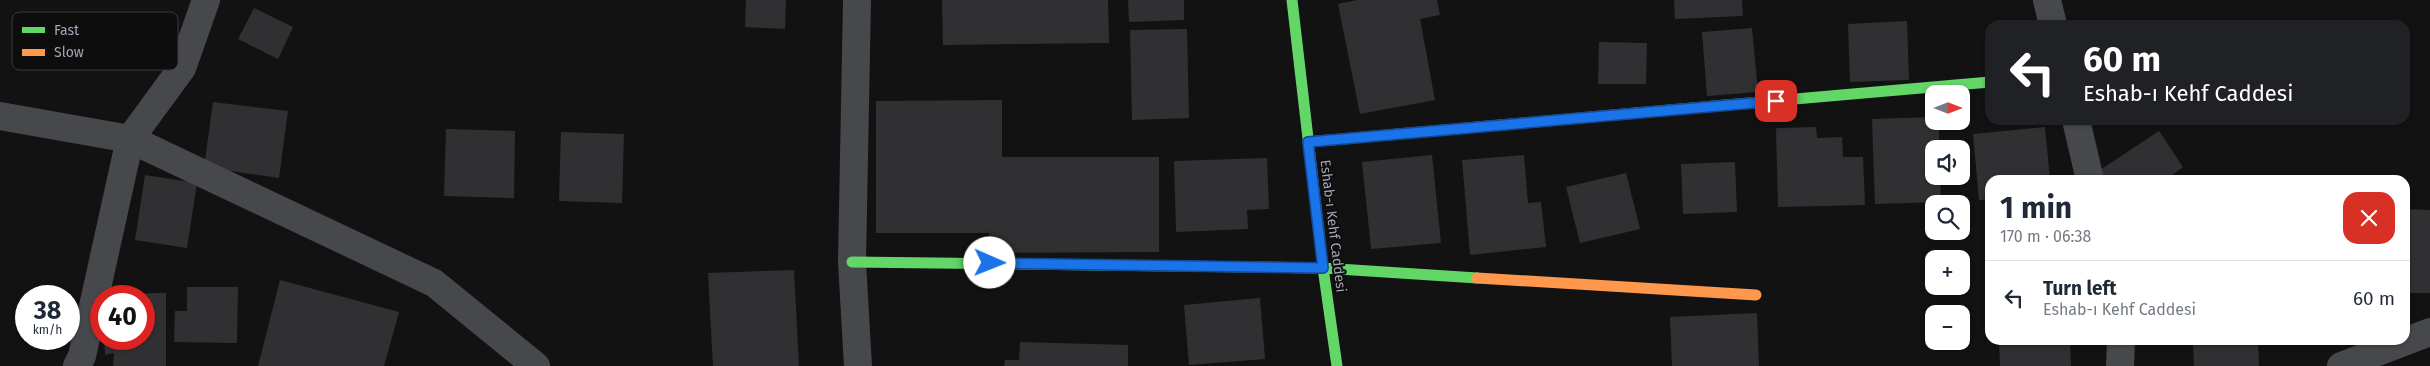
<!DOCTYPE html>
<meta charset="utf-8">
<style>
body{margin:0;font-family:"Fira Sans",sans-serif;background:#f6f6f7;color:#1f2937;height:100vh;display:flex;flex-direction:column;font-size:19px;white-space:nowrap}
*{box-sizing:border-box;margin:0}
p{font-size:16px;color:#747a83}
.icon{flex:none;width:28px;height:28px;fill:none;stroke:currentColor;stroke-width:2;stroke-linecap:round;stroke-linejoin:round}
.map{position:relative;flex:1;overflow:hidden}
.side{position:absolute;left:1985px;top:175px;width:425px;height:170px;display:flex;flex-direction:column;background:#fff;border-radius:15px;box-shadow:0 1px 4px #0004}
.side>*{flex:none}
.hud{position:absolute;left:1985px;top:20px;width:425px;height:105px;border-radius:15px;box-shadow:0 1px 4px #0004;background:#202124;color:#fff;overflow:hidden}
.needle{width:32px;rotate:90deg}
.fabs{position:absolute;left:1925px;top:85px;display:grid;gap:10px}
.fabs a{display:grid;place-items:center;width:45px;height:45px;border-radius:10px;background:#fff;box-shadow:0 1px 4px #0004;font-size:25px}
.speed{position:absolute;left:15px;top:285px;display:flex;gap:10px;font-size:25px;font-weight:700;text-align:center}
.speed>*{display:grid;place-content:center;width:65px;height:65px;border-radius:50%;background:#fff;box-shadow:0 1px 4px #0004;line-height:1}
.speed small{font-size:12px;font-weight:400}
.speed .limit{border:8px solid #d22;background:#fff;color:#111}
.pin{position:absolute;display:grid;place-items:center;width:42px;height:42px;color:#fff;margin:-21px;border-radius:10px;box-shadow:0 2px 8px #0006}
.me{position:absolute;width:55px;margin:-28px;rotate:91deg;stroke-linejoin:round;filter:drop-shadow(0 0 4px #0008)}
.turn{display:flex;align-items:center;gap:18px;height:105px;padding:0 15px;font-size:22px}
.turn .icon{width:65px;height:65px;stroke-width:2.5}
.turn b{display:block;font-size:35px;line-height:42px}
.round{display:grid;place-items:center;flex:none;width:52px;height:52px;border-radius:15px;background:#f6f6f7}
.head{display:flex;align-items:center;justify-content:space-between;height:85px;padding:0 15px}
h1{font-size:30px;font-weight:700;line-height:38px}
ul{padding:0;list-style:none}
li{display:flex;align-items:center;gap:15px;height:75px;padding:0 15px;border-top:1px solid #e0e1e3}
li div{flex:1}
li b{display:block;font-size:19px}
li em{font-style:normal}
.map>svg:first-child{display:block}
.building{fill:#303032}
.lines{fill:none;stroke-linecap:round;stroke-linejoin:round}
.street{stroke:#46484c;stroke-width:28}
.fast{stroke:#63d668;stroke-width:11}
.slow{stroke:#ff974d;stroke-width:11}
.route-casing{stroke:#114b97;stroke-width:12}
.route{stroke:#1a73e8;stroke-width:9}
.labels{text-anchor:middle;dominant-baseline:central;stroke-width:4;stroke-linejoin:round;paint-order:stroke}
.street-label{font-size:14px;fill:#a2a6b5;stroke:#0d0d0e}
.key{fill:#0d0d0e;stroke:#3a3b40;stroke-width:1}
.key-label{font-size:14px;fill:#a2a6b5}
</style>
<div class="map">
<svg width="2430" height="366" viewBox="0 0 2430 366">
<rect width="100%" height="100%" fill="#121213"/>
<path class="building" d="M746,0H786L785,29L745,27Z
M942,0H1108L1109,43L943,45Z
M1128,0H1184V20L1129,22Z
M1357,0H1437L1440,15L1420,19L1435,100L1360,114L1338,4Z
M1674,0H1742L1743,16L1675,19Z
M254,8L293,27L278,59L238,39Z
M1907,21L1909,80L1850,82L1848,24Z
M1752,28L1758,92L1707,96L1702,32Z
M1187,29L1189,118L1132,120L1130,30Z
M1599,42L1647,43L1646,84H1598Z
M1002,100V157H1159V252L989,253V233H876V101Z
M213,102L288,111L279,178L204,167Z
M1934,117V121H1939V149H1934V176H1940L1941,202L1875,204L1872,119Z
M1816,127L1817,138L1842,137L1843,157H1863L1865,205L1778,207L1776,128Z
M2045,127L2050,180H1990V199L1979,200L1973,134Z
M446,129L515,131L514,198L444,196Z
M2159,131L2183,167L2165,180H2098L2094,174Z
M561,132L624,134L622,203L559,201Z
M1432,155L1441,243L1371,249L1362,162Z
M1524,155L1528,203L1541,202L1546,247L1470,255L1462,160Z
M1267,158L1269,209L1247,210L1248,229L1176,232L1174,161Z
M1735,162L1737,212L1683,214L1681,164Z
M1626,173L1640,229L1580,243L1566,187Z
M145,175L197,183L187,248L135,240Z
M2405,209L2430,210V293H2409V280H2405Z
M794,270L799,366H713L708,273Z
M280,280L399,312L384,366H258Z
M187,287H238L237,343L174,342L175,311H187Z
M166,293V366H113L114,353L105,355L104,339H144V296H104V294Z
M1260,298L1265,359L1189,365L1184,305Z
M1757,313L1759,366H1672L1670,317Z
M1999,340H2070L2071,366H2000Z
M2193,340H2258L2259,366H2194Z
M1020,342L1128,345V366H1004L1005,360H1019Z"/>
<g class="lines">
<path class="street" d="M857,0L852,262L858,366
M2047,0L2053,25
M0,116L130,139L434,283L536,366
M2076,120L2090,180
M77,366L82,356L130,139L182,68L206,0
M2120,366L2121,340
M2341,366L2430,332"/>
<path class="fast" d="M1292,0L1323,268L1337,366
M1636,113L1990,82
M852,262L1323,268L1477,278"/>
<path class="slow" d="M1308,142L1636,113
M1477,278L1756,295"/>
</g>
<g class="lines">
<g class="route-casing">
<path id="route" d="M990,263L1323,268L1308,142L1776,101"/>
</g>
<use href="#route" class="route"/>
</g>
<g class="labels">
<g class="street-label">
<text transform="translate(1333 226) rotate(83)">Eshab-ı Kehf Caddesi</text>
</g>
</g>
<rect x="12" y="12" width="166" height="58" rx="8" class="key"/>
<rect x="22" y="27" width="23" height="6" fill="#63d668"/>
<rect x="22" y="49" width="23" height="7" fill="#ff974d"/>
<g class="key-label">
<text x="54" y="35">Fast</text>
<text x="54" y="57">Slow</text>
</g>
</svg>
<div class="fabs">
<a><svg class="needle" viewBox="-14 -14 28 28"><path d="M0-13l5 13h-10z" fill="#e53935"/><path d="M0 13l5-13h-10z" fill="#747a83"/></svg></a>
<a><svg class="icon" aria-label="sound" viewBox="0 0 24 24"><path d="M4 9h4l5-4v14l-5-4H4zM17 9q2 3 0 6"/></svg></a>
<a><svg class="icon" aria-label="search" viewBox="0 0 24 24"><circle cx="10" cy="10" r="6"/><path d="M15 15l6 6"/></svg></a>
<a>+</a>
<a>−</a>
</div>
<div class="speed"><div>38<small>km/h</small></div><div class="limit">40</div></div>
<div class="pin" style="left:1776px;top:101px;background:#d93025"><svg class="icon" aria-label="arrive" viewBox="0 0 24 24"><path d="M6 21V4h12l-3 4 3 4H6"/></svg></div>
<svg class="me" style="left:990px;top:263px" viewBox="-20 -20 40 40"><circle r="19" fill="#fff"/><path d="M0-13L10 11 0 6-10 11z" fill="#1a73e8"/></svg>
<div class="hud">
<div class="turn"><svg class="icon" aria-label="left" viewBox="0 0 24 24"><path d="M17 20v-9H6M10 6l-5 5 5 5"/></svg><div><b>60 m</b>Eshab-ı Kehf Caddesi</div></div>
</div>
<section class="side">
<div class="head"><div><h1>1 min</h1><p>170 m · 06:38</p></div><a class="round" style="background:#d93025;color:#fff"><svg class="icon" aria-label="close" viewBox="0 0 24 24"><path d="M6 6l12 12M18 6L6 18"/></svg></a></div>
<ul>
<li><svg class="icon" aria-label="left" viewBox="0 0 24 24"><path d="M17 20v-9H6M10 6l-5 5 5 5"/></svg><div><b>Turn left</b><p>Eshab-ı Kehf Caddesi</p></div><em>60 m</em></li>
</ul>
</section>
</div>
